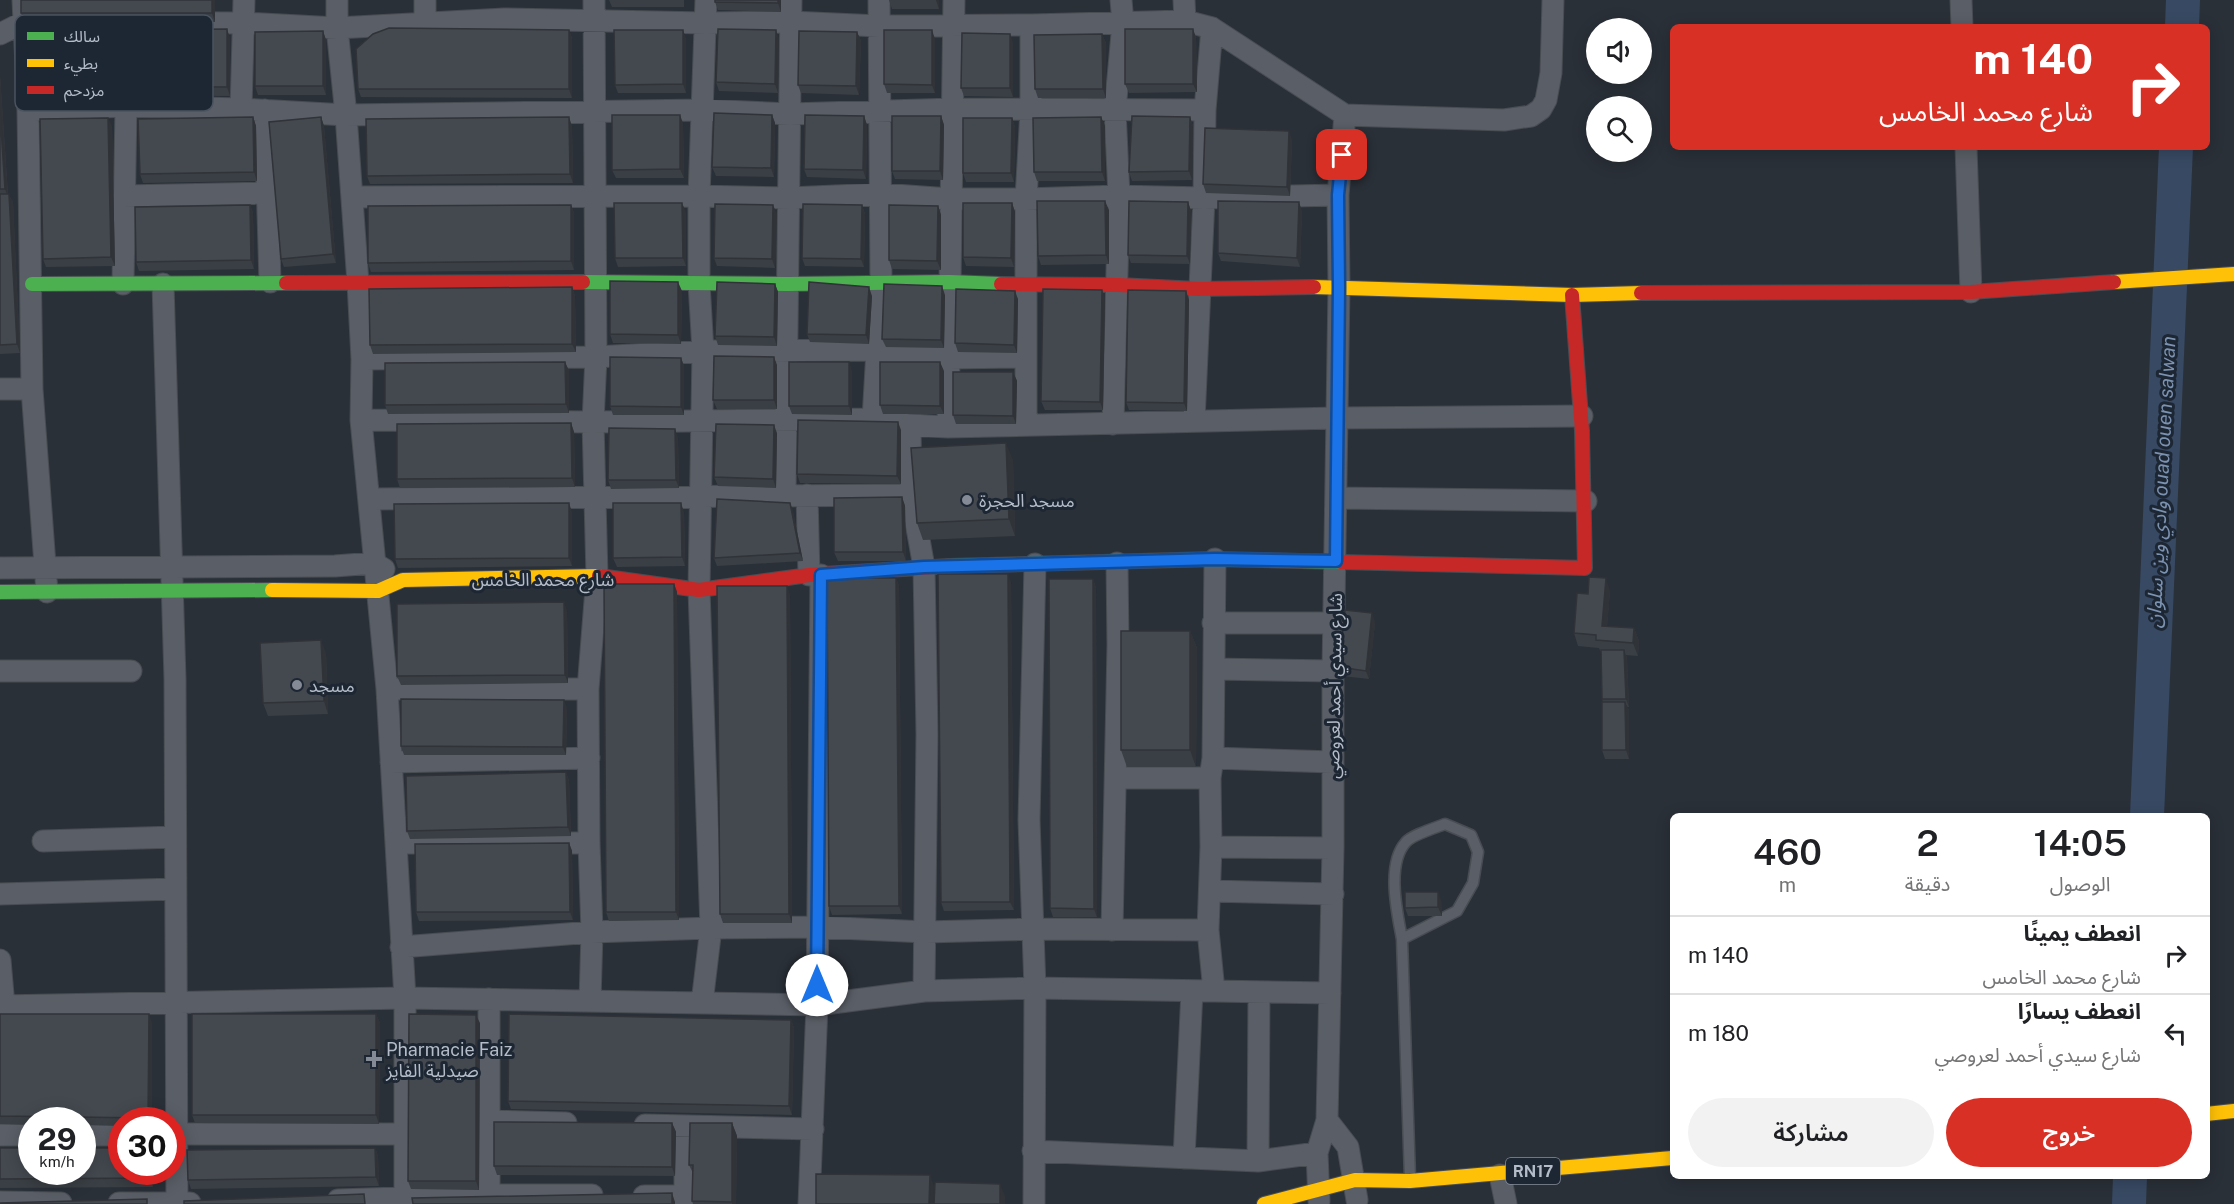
<!DOCTYPE html>
<html lang="ar">
<meta charset="utf-8">
<style>
body{margin:0;font-family:"Public Sans","Noto Sans Arabic",sans-serif;background:#f2f2f2;color:#202124;direction:rtl;height:100vh;display:flex;flex-direction:column;font-size:22px;white-space:nowrap}
*{box-sizing:border-box;margin:0}
p{font-size:20px;color:#757577}
.icon{flex:none;width:33px;height:33px;fill:none;stroke:currentColor;stroke-width:2;stroke-linecap:round;stroke-linejoin:round}
.map{position:relative;flex:1;overflow:hidden;direction:ltr}
.sheet{position:absolute;left:1670px;top:813px;width:540px;height:366px;display:flex;flex-direction:column;background:#fff;border-radius:9px;box-shadow:0 3px 15px #0003;direction:rtl}
.sheet>*{flex:none}
.top-card{position:absolute;left:1670px;top:24px;width:540px;height:126px;border-radius:9px;box-shadow:0 3px 15px #0003;direction:rtl;background:#d93025;color:#fff;overflow:hidden}
.controls{position:absolute;left:1586px;top:18px;display:grid;gap:12px}
.controls a{display:grid;place-items:center;width:66px;height:66px;border-radius:50%;background:#fff;box-shadow:0 3px 15px #0003;font-size:30px}
.speed{position:absolute;left:18px;top:1107px;display:flex;gap:12px;font-size:30px;font-weight:700;text-align:center}
.speed>*{display:grid;place-content:center;width:78px;height:78px;border-radius:50%;background:#fff;box-shadow:0 3px 15px #0003;line-height:1}
.speed small{font-size:15px;font-weight:400}
.speed .limit{border:9px solid #d22;background:#fff;color:#111}
.pin{position:absolute;display:grid;place-items:center;width:51px;height:51px;color:#fff;margin:-26px;border-radius:12px;box-shadow:0 3px 9px #0006}
.me{position:absolute;width:66px;margin:-33px;rotate:0deg;stroke-linejoin:round;filter:drop-shadow(0 0 4px #0008)}
.turn{display:flex;align-items:center;gap:21px;height:126px;padding:0 18px;font-size:27px}
.turn .icon{width:78px;height:78px;stroke-width:2.5}
.turn b{display:block;font-size:42px;line-height:51px}
.eta{display:flex;justify-content:space-evenly;align-items:center;height:102px;text-align:center}
.eta b{font-size:36px;font-weight:600;line-height:42px}
.action{display:flex;gap:12px;margin-top:auto;padding:12px 18px}
.action a{flex:1;height:69px;border-radius:36px;background:#d93025;color:#fff;font-size:24px;font-weight:600;line-height:69px;text-align:center}
.action a+a{background:#f2f2f2;color:#202124}
ul{padding:0;list-style:none}
li{display:flex;align-items:center;gap:18px;height:78px;padding:0 18px;border-top:2px solid #e0e0e0}
li div{flex:1}
li b{display:block;font-size:22px}
li em{font-style:normal}
.map>svg:first-child{display:block}
.lines{fill:none;stroke-linecap:round;stroke-linejoin:round}
.river{stroke:#384963;stroke-width:34}
.lane-casing{stroke:#484c53;stroke-width:13}
.street-casing{stroke:#484c53;stroke-width:23}
.fast-casing{stroke:#484c53;stroke-width:16}
.slow-casing{stroke:#484c53;stroke-width:16}
.jam-casing{stroke:#484c53;stroke-width:16}
.lane{stroke:#5a5e66;stroke-width:10}
.street{stroke:#5a5e66;stroke-width:21}
.fast{stroke:#4caf50;stroke-width:14}
.slow{stroke:#ffc107;stroke-width:14}
.jam{stroke:#c62828;stroke-width:14}
.wall{fill:#3a3f45}
.shaded-wall{fill:#303338}
.building{fill:#444950;stroke:#303338;stroke-width:1.5}
.route-casing{stroke:#114b97;stroke-width:15}
.route{stroke:#1a73e8;stroke-width:10}
.poi-dot{fill:#848b96;stroke:#1d2633;stroke-width:2}
.labels{text-anchor:middle;dominant-baseline:central;stroke-width:6;stroke-linejoin:round;paint-order:stroke}
.shield{fill:#1d2633;stroke:#878f9c;stroke-width:1.5}
.shield-label{font-size:16px;font-weight:bold;fill:#b4bcc9}
.poi-label{font-size:18px;fill:#b4bcc9;stroke:#1d2633;text-anchor:start}
.street-label{font-size:18px;fill:#b4bcc9;stroke:#1d2633}
.water-label{font-size:20px;font-style:italic;fill:#7c92b1;stroke:#1d2633}
.key{fill:#1d2633;stroke:#4a5360;stroke-width:1.5}
.key-label{font-size:16px;fill:#b4bcc9}
</style>
<div class="map">
<svg width="2234" height="1204" viewBox="0 0 2234 1204">
<rect width="100%" height="100%" fill="#2a3038"/>
<g class="lines">
<path class="river" d="M2182,27L2183,0
M2147,816L2176,147
M2129,1204L2130,1176"/>
<g class="lane-casing">
<path id="lane" d="M1402,939L1457,911L1473,883L1478,852L1471,835L1445,824C1435,828 1412,835 1406,842C1386,864 1397,912 1402,939L1410,1178"/>
</g>
<g class="street-casing">
<path id="street" d="M23,0L28,110L32,389L47,592
M337,0V28L346,115L358,283L362,359L361,420L387,689L405,998V1204
M1184,0L1185,21
M1961,0L1962,27
M425,23V0
M0,34L24,22L243,23L337,28L504,19L706,23L791,22L879,26L1031,25L1185,21L1212,28L1345,115
M241,109L244,0
M28,110L126,106L241,109L346,115L702,110L790,114L954,109L1205,110
M265,110L270,282
M1345,115L1504,120L1531,116L1541,109L1546,100L1551,73L1553,0
M1966,147L1971,292
M124,196L266,193
M352,197L699,196L789,198L881,194L950,199H1026L1119,196L1204,198L1338,195
M123,284L126,106
M163,284L175,679L177,1204
M362,359L596,357L703,351L876,350L949,358L1024,357
M0,389H32
M873,419L881,282L879,0
M361,420L593,422L873,419L910,425L948,427L1337,418L1582,416
M1194,421L1204,198L1205,110L1212,28
M1026,424V199L1031,110V25
M1113,424L1119,196L1115,110L1123,23L1121,0
M910,425L911,495L924,567L927,734L924,991
M948,427L954,0
M785,495L791,0
M807,495L809,575
M1336,498L1586,501
M370,499L911,495
M0,568L335,566L374,563L384,569
M1213,623H1334
M1214,669L1333,671
M0,671H131
M387,689H588
M1213,758L1333,762
M391,762L589,758
M1116,778H1210
M43,841L175,837
M396,843H589
M1211,847L1333,848
M1210,891L1333,894
M0,894L175,889
M1112,930L1118,645L1117,563
M401,947L592,932L711,928L817,927L926,932L1033,929L1208,930
M0,960L4,1006
M1214,991L1208,930L1211,847L1210,778L1213,758L1215,559
M489,999V1195
M590,1001L592,932L589,843L588,689L597,576L593,422L596,357L594,0
M702,1003L711,928L699,590L703,351L699,283V196L706,0
M0,1006L405,998L817,1005L924,991L1035,988L1330,993
M1327,1120L1348,1147L1357,1200
M489,1121L566,1123
M645,1125L813,1129
M172,1134H404
M0,1135H32
M82,1135H122
M1033,1151L1258,1161L1317,1153
M1184,1158L1192,991
M1258,1161L1259,992
M1500,1175L1506,1204
M644,1196H685
M338,1200L489,1195H592
M1319,1201L1317,1153L1327,1120L1333,848V671L1339,287L1338,195L1345,115
M0,1202L61,1203
M119,1203H190
M685,1204V1126
M809,1204L817,1005L821,575
M1034,1204L1035,988L1029,820L1035,564"/>
</g>
<g class="fast-casing">
<path id="fast" d="M583,282L787,284L949,282L1001,284
M32,284L286,283
M949,566L1215,559L1340,562
M0,592L272,590"/>
</g>
<g class="slow-casing">
<path id="slow" d="M2114,282L2234,274
M1314,287L1572,295L1641,293
M272,590L378,591L403,580L599,576
M2206,1114L2234,1111
M1264,1204L1355,1180L1410,1181L1672,1158"/>
</g>
<g class="jam-casing">
<path id="jam" d="M286,283L583,282
M1001,284L1118,285L1198,289L1314,287
M1641,293L1971,292L2114,282
M1340,562L1585,568L1582,431L1572,295
M599,576L699,590L809,575L949,566"/>
</g>
<use href="#lane" class="lane"/>
<use href="#street" class="street"/>
<use href="#fast" class="fast"/>
<use href="#slow" class="slow"/>
<use href="#jam" class="jam"/>
</g>
<path class="wall" d="M21,0H215V22H24L21,13Z
M609,0H684V7H612Z
M781,0V12L718,10L715,2Z
M889,0H939V9H892Z
M1193,29L1196,38L1197,92L1129,93L1125,84Z
M569,30L572,38V98L361,97L358,89Z
M323,31L326,40V95H258L255,86Z
M857,32L861,41L859,95L801,93L798,85Z
M1102,34L1106,43V98H1038L1035,89Z
M230,38V96L36,95L33,86Z
M686,38V93H618L615,85Z
M779,39L778,93L719,91L716,82Z
M935,39V93H887L884,84Z
M1013,42V97L964,96L961,88Z
M0,75L8,194L13,202L20,353L0,354Z
M772,115L775,123L774,177L716,176L712,167Z
M864,116L867,125L866,179L807,177L804,169Z
M941,116L944,125L943,180L895,179L892,171Z
M253,117L256,126L257,181L143,183L140,174Z
M321,117L324,126L336,263L284,267L281,259Z
M1101,117L1105,126V181H1037L1034,172Z
M1190,117L1193,126L1192,180L1132,181L1129,172Z
M1012,118L1015,127L1014,182H966L963,173Z
M683,123L684,178H616L612,170Z
M112,126L115,266L46,267L43,259Z
M572,126L573,183L370,184L367,176Z
M1292,140L1290,196L1206,193L1203,184Z
M1188,202L1191,211L1190,264L1131,263L1128,255Z
M1012,203L1015,212L1014,267L966,266L963,257Z
M250,205L253,213L254,269L139,271L136,262Z
M571,205L574,213V270L371,272L368,263Z
M862,205L865,214L864,267L805,266L802,258Z
M938,206L941,215V270L892,269L889,260Z
M1109,210V264L1041,265L1038,256Z
M1302,211L1300,267L1221,261L1218,253Z
M686,212V266L618,267L615,258Z
M777,214L775,268L717,266L714,258Z
M775,284L778,292L777,346L718,345L715,336Z
M572,287L575,296L576,352L373,354L370,345Z
M682,291L681,344L613,343L610,334Z
M1186,291L1189,300L1187,411L1129,410L1126,402Z
M945,295L944,348L886,347L882,339Z
M872,296L869,344L810,342L807,334Z
M1018,299L1017,353L958,352L955,343Z
M1105,299L1103,410H1045L1041,401Z
M681,358L684,366V415H613L610,406Z
M565,362L569,371V413L388,414L385,405Z
M777,365V409H717L713,400Z
M852,371V415L792,414L789,406Z
M944,371V414H883L880,405Z
M1013,372L1017,381L1016,424H956L953,415Z
M571,423L574,432L575,487L400,488L397,479Z
M901,430V484L800,483L797,474Z
M777,433L776,488L718,486L714,477Z
M678,438L679,488L611,489L608,480Z
M1013,460L1015,536L923,540L917,523Z
M902,497L905,506L906,561H838L834,552Z
M790,503L793,512L803,561L717,566L714,558Z
M572,512V566L398,568L395,559Z
M684,512L685,566L617,567L613,558Z
M896,578L899,586L902,914L832,915L829,906Z
M1093,579L1096,588L1097,917H1053L1050,908Z
M1011,582L1014,910L944,911L941,902Z
M674,584L677,592L679,920L609,921L606,912Z
M1610,591L1607,626L1634,628L1639,641L1638,656L1626,655L1627,658L1629,707H1627L1629,710V759H1605L1602,750L1603,702L1602,699L1601,653L1599,648L1578,646L1574,633L1588,594Z
M790,595L792,923H723L720,914Z
M567,611L568,683L401,685L397,676Z
M1375,622L1369,679L1342,676L1339,667Z
M1190,631L1197,648L1196,767H1127L1121,750Z
M326,653L328,714L268,716L263,703Z
M567,709L566,755H404L401,746Z
M566,772L569,781L571,836L410,839L407,831Z
M569,843L572,851L573,920L419,921L416,912Z
M1441,900L1442,916H1408L1405,908Z
M0,1014L152,1023V1120H122V1126L82,1125V1120H32V1125L0,1124Z
M376,1014L380,1023L379,1124L195,1123L192,1115Z
M791,1020L794,1028L792,1115L511,1109L508,1101Z
M480,1023L479,1190L411,1189L408,1181Z
M672,1123L676,1132L675,1176L497,1175L494,1166Z
M732,1123L737,1136L736,1204H693L692,1201L693,1173L689,1165Z
M0,1148L152,1172L153,1187L0,1188Z
M375,1148L378,1156L379,1186L191,1189L188,1180Z"/>
<path class="shaded-wall" d="M212,0H215V22L212,13Z
M778,0H781V12L778,3Z
M936,0H939V9Z
M227,29L230,38V96L227,87Z
M1193,29L1196,38L1197,92L1193,84Z
M569,30L572,38V98L569,89Z
M683,30L686,38V93L683,84Z
M776,30L779,39L778,93L775,84Z
M932,30L935,39V93L932,85Z
M323,31L326,40V95L323,86Z
M857,32L861,41L859,95L856,86Z
M1010,34L1013,42V97L1010,88Z
M1102,34L1106,43V98L1103,89Z
M0,75L8,197L5,189L0,112Z
M680,115L683,123L684,178L680,169Z
M772,115L775,123L774,177L771,168Z
M864,116L867,125L866,179L863,170Z
M941,116L944,125L943,180L940,171Z
M253,117L256,126L257,181L254,172Z
M321,117L324,126L336,263L333,254Z
M569,117L572,126L573,183L570,174Z
M1101,117L1105,126V181L1102,172Z
M1190,117L1193,126L1192,180L1189,171Z
M108,118L112,126L115,266L111,257Z
M1012,118L1015,127L1014,182L1011,173Z
M1289,131L1292,140L1290,196L1287,187Z
M9,194L13,202L20,353L17,344Z
M1105,201L1109,210V264L1106,255Z
M1188,202L1191,211L1190,264L1187,256Z
M1299,202L1302,211L1300,267L1297,258Z
M682,203L686,212V266L683,258Z
M1012,203L1015,212L1014,267L1011,258Z
M250,205L253,213L254,269L251,260Z
M571,205L574,213V270L571,261Z
M773,205L777,214L775,268L772,259Z
M862,205L865,214L864,267L861,259Z
M938,206L941,215V270L937,261Z
M678,282L682,291L681,344L678,335Z
M775,284L778,292L777,346L774,337Z
M942,286L945,295L944,348L941,340Z
M572,287L575,296L576,352L572,344Z
M869,287L872,296L869,344L866,335Z
M1102,290L1105,299L1103,410L1100,402Z
M1015,291L1018,299L1017,353L1014,345Z
M1186,291L1189,300L1187,411L1184,403Z
M774,357L777,365V409L774,400Z
M681,358L684,366V415L681,407Z
M565,362L569,371V413L566,404Z
M849,362L852,371V415L849,406Z
M940,362L944,371V414L940,406Z
M1013,372L1017,381L1016,424L1013,416Z
M898,422L901,430V484L897,476Z
M571,423L574,432L575,487L572,478Z
M774,425L777,433L776,488L773,479Z
M675,429L678,438L679,488L676,480Z
M1006,443L1013,460L1015,536L1009,519Z
M902,497L905,506L906,561L903,552Z
M569,503L572,512V566L569,558Z
M681,503L684,512L685,566L682,557Z
M790,503L793,512L803,561L800,553Z
M1008,574L1011,582L1014,910L1010,902Z
M896,578L899,586L902,914L899,906Z
M1606,578L1610,591L1606,639L1602,626Z
M1093,579L1096,588L1097,917L1094,909Z
M674,584L677,592L679,920L676,912Z
M787,586L790,595L792,923L789,914Z
M564,602L567,611L568,683L565,675Z
M1372,613L1375,622L1369,679L1366,671Z
M1634,628L1639,641L1638,656L1633,643Z
M1190,631L1197,648L1196,767L1190,750Z
M321,640L326,653L328,714L324,701Z
M1624,650L1627,658L1629,707L1626,699Z
M564,700L567,709L566,755L563,747Z
M1625,702L1629,710V759L1626,750Z
M566,772L569,781L571,836L568,827Z
M569,843L572,851L573,920L570,912Z
M1438,892L1441,900L1442,916L1438,907Z
M149,1014L152,1023V1120H149L148,1118Z
M376,1014L380,1023L379,1124L376,1115Z
M476,1015L480,1023L479,1190L476,1181Z
M791,1020L794,1028L792,1115L789,1106Z
M672,1123L676,1132L675,1176L672,1167Z
M732,1123L737,1136L736,1204H732Z
M375,1148L378,1156L379,1186L376,1177Z
M149,1172H152L153,1187L150,1178Z
M930,1175L936,1192V1204H929Z
M1000,1184L1005,1196V1204H1000Z
M672,1193L675,1202V1204H672Z"/>
<path class="building" d="M21,0H212V13H21Z
M715,0H778V3L715,2Z
M389,28L569,30V89H358L356,49L373,34Z
M227,29V87L33,86L32,31Z
M718,29L776,30L775,84L716,82Z
M1125,29H1193V84H1125Z
M614,30H683V84L615,85Z
M884,30H932V85L884,84Z
M323,31V86H255V32Z
M799,31L857,32L856,86L798,85Z
M962,33L1010,34V88H961Z
M1102,34L1103,89H1035L1034,35Z
M0,112L5,189H0Z
M714,113L772,115L771,168L712,167Z
M612,115H680V169L612,170Z
M805,115L864,116L863,170L804,169Z
M892,116H941L940,171H892Z
M1132,116L1190,117L1189,171L1129,172Z
M253,117L254,172L140,174L138,119Z
M321,117L333,254L281,259L269,122Z
M569,117L570,174L367,176L366,119Z
M1101,117L1102,172H1034L1033,118Z
M108,118L111,257L43,259L40,119Z
M963,118H1012L1011,173H963Z
M1205,128L1289,131L1287,187L1203,184Z
M0,194H9L17,344L0,345Z
M1037,201H1105L1106,255L1038,256Z
M1129,201L1188,202L1187,256L1128,255Z
M1218,201L1299,202L1297,258L1218,253Z
M614,203H682L683,258H615Z
M963,203H1012L1011,258L963,257Z
M715,204L773,205L772,259L714,258Z
M803,204L862,205L861,259L802,258Z
M250,205L251,260L136,262L135,207Z
M571,205V261L368,263V206Z
M889,205L938,206L937,261L889,260Z
M610,281L678,282V335L610,334Z
M717,282L775,284L774,337L715,336Z
M809,282L869,287L866,335L807,334Z
M884,284L942,286L941,340L882,339Z
M572,287V344L370,345L369,289Z
M956,289L1015,291L1014,345L955,343Z
M1043,289L1102,290L1100,402L1041,401Z
M1128,290L1186,291L1184,403L1126,402Z
M714,356L774,357V400H713Z
M610,357L681,358V407L610,406Z
M565,362L566,404L385,405V363Z
M789,362H849V406H789Z
M880,362H940V406L880,405Z
M953,372H1013V416L953,415Z
M798,420L898,422L897,476L797,474Z
M571,423L572,478L397,479V424Z
M716,424L774,425L773,479L714,477Z
M609,428L675,429L676,480H608Z
M1006,443L1009,519L917,523L911,448Z
M902,497L903,552H834V498Z
M717,499L790,503L800,553L714,558Z
M569,503V558L395,559L394,504Z
M613,503H681L682,557L613,558Z
M938,574H1008L1010,902H941Z
M1589,577L1606,578L1602,626L1634,628L1633,643L1596,640V635L1574,633L1577,593L1588,594Z
M827,578H896L899,906H829Z
M1049,579H1093L1094,909L1050,908Z
M604,584H674L676,912H606Z
M717,586H787L789,914H720Z
M564,602L565,675L397,676V604Z
M1345,610L1372,613L1366,671L1339,667Z
M1121,631H1190V750H1121Z
M321,640L324,701L263,703L260,643Z
M1601,650H1624L1626,699H1602Z
M401,699L564,700L563,747L401,746Z
M1602,702H1625L1626,750H1602Z
M566,772L568,827L407,831L406,776Z
M569,843L570,912H416L415,844Z
M1405,892H1438V907L1405,908Z
M0,1014H149L148,1118L0,1116Z
M192,1014H376V1115H192Z
M409,1014L476,1015V1181H408Z
M509,1014L791,1020L789,1106L508,1101Z
M494,1122L672,1123V1167L494,1166Z
M690,1123H732V1202L692,1201L693,1165H689Z
M0,1148H32V1172H82V1148H122V1172H149L150,1178L0,1179Z
M375,1148L376,1177L188,1180L187,1150Z
M816,1174L930,1175L929,1204H816Z
M935,1182L1000,1184V1204H934Z
M672,1193V1204H413L412,1198Z
M364,1194L365,1204H184V1201Z
M147,1199V1204H0V1203Z"/>
<g class="lines">
<g class="route-casing">
<path id="route" d="M817,985L821,575L924,567L1215,559L1336,561L1339,287L1338,195L1342,155"/>
</g>
<use href="#route" class="route"/>
</g>
<g class="poi-dot">
<circle cx="967" cy="500" r="6"/>
<circle cx="297" cy="685" r="6"/>
<path d="M371 1050h6v6h6v6h-6v6h-6v-6h-6v-6h6z"/>
</g>
<g class="labels">
<rect class="shield" x="1506" y="1158" width="54" height="26" rx="4.5"/>
<g class="shield-label">
<text x="1533" y="1171">RN17</text>
</g>
<g class="poi-label">
<text x="979" y="500">مسجد الحجرة</text>
<text x="309" y="685">مسجد</text>
<text x="386" y="1049">Pharmacie Faiz<tspan x="386" dy="21">صيدلية الفايز</tspan></text>
</g>
<g class="street-label">
<text x="543" y="579">شارع محمد الخامس</text>
<text transform="translate(1334 686) rotate(-89)">شارع سيدي أحمد لعروصي</text>
</g>
<g class="water-label">
<text transform="translate(2161 482) rotate(-87)">وادي وين سلوان ouad ouen salwan</text>
</g>
</g>
<rect x="15" y="15" width="198" height="96" rx="9" class="key"/>
<rect x="27" y="32" width="27" height="8" fill="#4caf50"/>
<rect x="27" y="59" width="27" height="8" fill="#ffc107"/>
<rect x="27" y="86" width="27" height="8" fill="#c62828"/>
<g class="key-label">
<text x="64" y="42">سالك</text>
<text x="64" y="69">بطيء</text>
<text x="64" y="96">مزدحم</text>
</g>
</svg>
<div class="controls">
<a><svg class="icon" aria-label="sound" viewBox="0 0 24 24"><path d="M4 9h4l5-4v14l-5-4H4zM17 9q2 3 0 6"/></svg></a>
<a><svg class="icon" aria-label="search" viewBox="0 0 24 24"><circle cx="10" cy="10" r="6"/><path d="M15 15l6 6"/></svg></a>
</div>
<div class="speed"><div>29<small>km/h</small></div><div class="limit">30</div></div>
<div class="pin" style="left:1342px;top:155px;background:#d93025"><svg class="icon" aria-label="arrive" viewBox="0 0 24 24"><path d="M6 21V4h12l-3 4 3 4H6"/></svg></div>
<svg class="me" style="left:817px;top:985px" viewBox="-20 -20 40 40"><circle r="19" fill="#fff"/><path d="M0-13L10 11 0 6-10 11z" fill="#1a73e8"/></svg>
<div class="top-card">
<div class="turn"><svg class="icon" aria-label="right" viewBox="0 0 24 24"><path d="M7 20v-9h11M14 6l5 5-5 5"/></svg><div><b>140 m</b>شارع محمد الخامس</div></div>
</div>
<section class="sheet">
<div class="eta">
<div><b>14:05</b><p>الوصول</p></div>
<div><b>2</b><p>دقيقة</p></div>
<div><b>460</b><p>m</p></div>
</div>
<ul>
<li><svg class="icon" aria-label="right" viewBox="0 0 24 24"><path d="M7 20v-9h11M14 6l5 5-5 5"/></svg><div><b>انعطف يمينًا</b><p>شارع محمد الخامس</p></div><em>140 m</em></li>
<li><svg class="icon" aria-label="left" viewBox="0 0 24 24"><path d="M17 20v-9H6M10 6l-5 5 5 5"/></svg><div><b>انعطف يسارًا</b><p>شارع سيدي أحمد لعروصي</p></div><em>180 m</em></li>
</ul>
<div class="action"><a>خروج</a><a>مشاركة</a></div>
</section>
</div>
